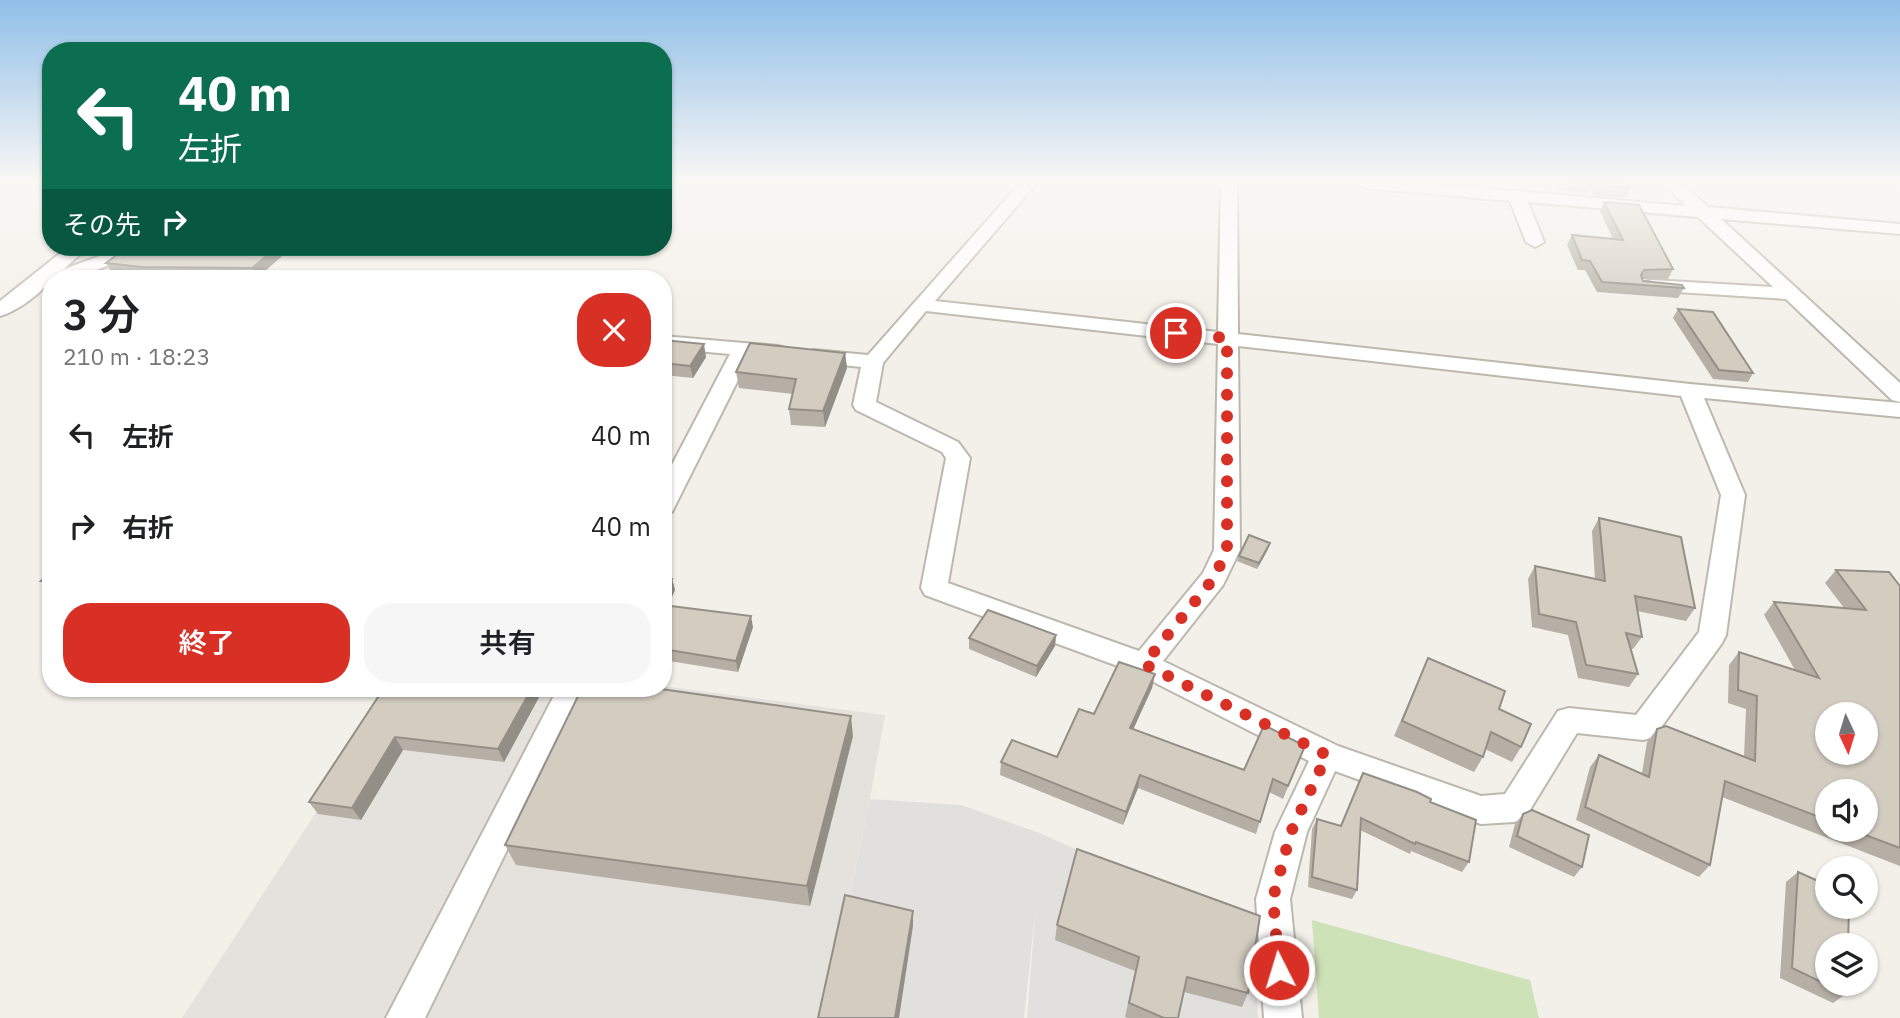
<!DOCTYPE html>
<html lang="ja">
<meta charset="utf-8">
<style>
body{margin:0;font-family:"IBM Plex Sans","Noto Sans JP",sans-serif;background:#f6f6f6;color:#202124;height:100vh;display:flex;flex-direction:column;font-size:26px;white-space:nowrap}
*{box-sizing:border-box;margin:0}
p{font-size:23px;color:#757577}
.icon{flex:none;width:38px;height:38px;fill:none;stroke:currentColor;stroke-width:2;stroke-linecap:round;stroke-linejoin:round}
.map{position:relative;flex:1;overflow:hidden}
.panel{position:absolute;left:42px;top:270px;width:630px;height:427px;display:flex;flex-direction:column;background:#fff;border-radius:28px;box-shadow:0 2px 5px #0004}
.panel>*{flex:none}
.guide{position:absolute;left:42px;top:42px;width:630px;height:214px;border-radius:28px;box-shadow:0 2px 5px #0004;background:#0b6e4f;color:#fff;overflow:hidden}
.needle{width:46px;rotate:176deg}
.buttons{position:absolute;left:1815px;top:702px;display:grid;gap:14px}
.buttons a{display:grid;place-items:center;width:63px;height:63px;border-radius:50%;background:#fff;box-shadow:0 2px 5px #0004;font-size:35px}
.pin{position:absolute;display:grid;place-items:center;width:60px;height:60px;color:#fff;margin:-30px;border:4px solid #fff;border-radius:50%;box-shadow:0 2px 7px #0007}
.me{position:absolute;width:77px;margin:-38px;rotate:355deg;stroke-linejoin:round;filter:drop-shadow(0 0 5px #0008)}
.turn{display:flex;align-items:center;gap:24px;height:147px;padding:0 21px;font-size:32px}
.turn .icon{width:91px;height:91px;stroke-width:2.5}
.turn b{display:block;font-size:49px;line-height:60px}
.then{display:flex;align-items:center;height:66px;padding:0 21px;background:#0003;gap:14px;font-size:26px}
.round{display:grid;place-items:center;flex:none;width:74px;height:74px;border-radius:28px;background:#f6f6f6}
.overview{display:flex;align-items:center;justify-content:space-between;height:119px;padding:0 21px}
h1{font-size:42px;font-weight:600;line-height:52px}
.cta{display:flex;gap:14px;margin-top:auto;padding:14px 21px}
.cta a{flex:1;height:80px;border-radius:28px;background:#d93025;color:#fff;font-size:28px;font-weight:600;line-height:80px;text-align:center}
.cta a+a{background:#f6f6f6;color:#202124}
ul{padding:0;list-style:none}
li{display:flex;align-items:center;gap:21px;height:91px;padding:0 21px}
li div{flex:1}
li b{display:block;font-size:26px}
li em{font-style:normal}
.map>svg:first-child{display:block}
.industrial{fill:#e5e2de}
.green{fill:#cee2b7}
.parking{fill:#e2e0dd}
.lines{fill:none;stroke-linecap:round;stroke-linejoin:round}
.minor-casing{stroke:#bdb8ad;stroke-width:4}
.minor{fill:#fff;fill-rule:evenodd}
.wall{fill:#b5afa5;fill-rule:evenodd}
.shaded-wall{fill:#948f86}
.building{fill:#d3ccc0;stroke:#948f86;stroke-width:2;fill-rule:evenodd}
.route{stroke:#d93025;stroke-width:12;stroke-dasharray:0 21.6}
</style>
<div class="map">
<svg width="1900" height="1018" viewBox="0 0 1900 1018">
<rect width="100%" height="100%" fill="#f3f0e9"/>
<path class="industrial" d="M663,686L885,715L870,799L823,1018H182L397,688Z"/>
<path class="green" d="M1312,920L1530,980L1539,1018H1319Z"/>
<path class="parking" d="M870,799L961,805L1042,834L1254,930L1258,1018H1027L1036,904L1024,1018H824Z"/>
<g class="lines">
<g class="minor-casing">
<path id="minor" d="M1020,183H1037L935,301L1218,332L1221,183H1237L1238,334L1690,384L1900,403V417L1704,398L1745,495L1726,635L1722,643L1654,737L1643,740L1577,733L1525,818L1514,822L1481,824L1335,771L1307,832L1290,899L1302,1018H1264L1256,899L1275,832L1309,761L1134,672L925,595L921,588L946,458L942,452L856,410L853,405L861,367L814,362L807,360L804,356L807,352L814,350L868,355ZM926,311L1218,344L1214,550L1203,573L1139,651L948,583L970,458L958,442L876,402L883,363ZM1238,346L1681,396L1721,495L1699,632L1636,715L1569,708L1558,711L1505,794L1481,796L1338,746L1163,661L1223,585L1240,550Z
M1357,183H1425L1686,206L1664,183H1682L1708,207L1900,224V234L1721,219L1900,383V402L1892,400L1786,299L1645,290L1643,286L1645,282L1652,280L1773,287L1698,217L1528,202L1544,242L1535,247L1526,242L1510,201L1365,188Z
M68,247H88L64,269L125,247H150L147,251L75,278H51C44,292 16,312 0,316V301Z
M663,336L778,346L785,348L788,352L785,356H750L672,512L663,514V482L730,354L663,348Z
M558,688H586L425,1018H386Z"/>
</g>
<use href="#minor" class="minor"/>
</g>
<path class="wall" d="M1556,183H1628L1631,188L1626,198L1593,195L1590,189L1588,193L1560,190Z
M1604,202L1673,269L1668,279H1642L1643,281L1684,288L1678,298L1597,292L1585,270H1578L1567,245L1572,235L1613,239L1600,211Z
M267,247H297L288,256H282L257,278L148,276L112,273L106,263L223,248H263Z
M1678,309L1753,373L1748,382L1713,379L1673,318Z
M663,340L706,357L693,378L663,375Z
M845,353L847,368L825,427L791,425L789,409L793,394L739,388L736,372Z
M1599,518L1695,608L1686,621L1637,611L1642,637L1633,649H1630L1638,674L1629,687L1578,678L1568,635L1532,627L1528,579L1535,566L1595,579L1592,531Z
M1270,543L1268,549L1257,569L1237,561L1239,556Z
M1836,570L1900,586V866L1722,797L1710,865L1699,877L1576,820L1590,767L1599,755L1642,773L1647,742L1657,729L1744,757L1746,709L1728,703L1729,665L1739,652L1795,670L1764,615L1774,602L1844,608L1825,583ZM1827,791L1866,830H1827Z
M51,572V592L41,581Z
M663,577L672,579L675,590L668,606L753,627L738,672L663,660Z
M1056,635L1055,646L1036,677L969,649V638Z
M1428,658L1499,709L1521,747L1512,762L1485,749L1483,757L1474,772L1394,736Z
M1155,674L1152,688L1133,729L1244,770L1305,746L1283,799L1269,792L1256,834L1138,788L1123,825L1000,775L1001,762L1057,757L1094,714Z
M384,688H544L504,762L403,750L361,820L318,814L309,802Z
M853,736L810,906L516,865L505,845Z
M1359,782L1430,802L1469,862L1462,872L1411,851L1410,854L1360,830L1357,890L1352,899L1308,887L1312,829L1317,819L1341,826Z
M1523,814L1582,867L1574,877L1509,847L1515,824Z
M1798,872L1846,994L1833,1003L1780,978L1786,882Z
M1057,925L1248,993L1242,1007L1184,992L1178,1018H1128L1125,1017L1135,971L1055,940Z"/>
<path class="shaded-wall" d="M277,247L282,256L257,278L252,268Z
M284,247H297L288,256Z
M704,344L706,357L693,378L690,366Z
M845,353L847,368L825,427L823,411Z
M1270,543L1268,549L1257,569L1259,563Z
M672,579L675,590L663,616V598Z
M751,616L753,627L738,672L736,661Z
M1056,635L1055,646L1036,677L1037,666Z
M1155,674L1152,688L1128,741L1130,728Z
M532,688H544L504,762L498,749Z
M851,716L853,736L810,906L807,886Z
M395,737L403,750L361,820L352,808Z
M1140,775L1138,788L1123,825L1126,812Z
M913,911V926L899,1018H895Z"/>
<path class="building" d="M1567,183H1590L1591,186Z
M1596,183H1628L1631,188L1597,185Z
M1604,202L1639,205L1673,269L1644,270L1641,275L1643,281L1682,285L1684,288L1602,282L1590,261L1582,260L1572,235L1623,240Z
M135,247H219L263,248L267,247H277L252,268L142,267L106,263L122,251Z
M1678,309L1713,312L1753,373L1719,370Z
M663,340L704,344L690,366L663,363Z
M750,343L845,353L823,411L789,409L796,379L736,372Z
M1599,518L1681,537L1695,608L1635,596L1642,637L1626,633L1638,674L1586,665L1576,622L1539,614L1535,566L1605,581Z
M1249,535L1270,543L1259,563L1239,556Z
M1836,570L1889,572L1900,586V848L1852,830H1866V791H1827V820L1725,781L1710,865L1585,807L1599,755L1649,777L1657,729L1666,726L1755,761L1757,696L1738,690L1739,652L1819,678L1774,602L1866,610ZM1827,714H1866V752H1827Z
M51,572V582L41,581Z
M663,577L672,579L663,598Z
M663,605L751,616L736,661L663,649Z
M988,610L1056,635L1037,666L969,638Z
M1428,658L1505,691L1499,709L1531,724L1521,747L1491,732L1483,757L1402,721Z
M1119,662L1155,674L1130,728L1244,770L1264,725L1305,746L1288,786L1273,779L1260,822L1140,775L1126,812L1001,762L1012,740L1057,757L1079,709L1094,714Z
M384,688H532L498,749L395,737L352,808L309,802Z
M582,688H654L851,716L807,886L505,845Z
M1363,773L1417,792L1431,799L1430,802L1476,820L1469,862L1416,842L1415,844L1361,818L1357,890L1312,877L1317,819L1341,826Z
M1532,810L1589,835L1582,867L1517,836L1523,814Z
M1077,849L1260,916L1248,993L1187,977L1178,1018H1164L1129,1003L1139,957L1057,925Z
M1798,872L1827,885V906H1849L1848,945H1827V984H1846V994L1792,968Z
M845,895L913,911L895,1018H818Z"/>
<linearGradient id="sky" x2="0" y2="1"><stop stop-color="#90bfe8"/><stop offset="0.56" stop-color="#faf8f5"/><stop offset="1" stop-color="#faf8f5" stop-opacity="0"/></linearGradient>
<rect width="1900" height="326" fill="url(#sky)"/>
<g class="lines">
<path class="route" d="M1176,333L1227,338V550L1214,578L1144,664L1327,755L1291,832L1273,898L1279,970"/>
</g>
</svg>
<div class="buttons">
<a><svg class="needle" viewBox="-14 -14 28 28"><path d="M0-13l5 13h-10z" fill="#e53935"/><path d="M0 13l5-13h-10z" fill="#757577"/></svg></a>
<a><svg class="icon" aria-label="sound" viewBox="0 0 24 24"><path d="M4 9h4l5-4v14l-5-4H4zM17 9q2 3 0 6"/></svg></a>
<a><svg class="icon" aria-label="search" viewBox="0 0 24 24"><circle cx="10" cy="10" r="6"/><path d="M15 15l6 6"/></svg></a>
<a><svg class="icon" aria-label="layers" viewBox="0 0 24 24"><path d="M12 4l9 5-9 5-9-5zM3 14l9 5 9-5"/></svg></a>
</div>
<div class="pin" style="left:1176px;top:333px;background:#d93025"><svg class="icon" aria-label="arrive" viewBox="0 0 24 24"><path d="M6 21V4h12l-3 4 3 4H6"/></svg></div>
<svg class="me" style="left:1279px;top:970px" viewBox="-20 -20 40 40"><circle r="17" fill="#d93025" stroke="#fff" stroke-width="3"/><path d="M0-11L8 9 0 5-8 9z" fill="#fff"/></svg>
<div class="guide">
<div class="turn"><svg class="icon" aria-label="left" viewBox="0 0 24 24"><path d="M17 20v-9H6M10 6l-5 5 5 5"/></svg><div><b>40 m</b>左折</div></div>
<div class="then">その先<svg class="icon" aria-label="right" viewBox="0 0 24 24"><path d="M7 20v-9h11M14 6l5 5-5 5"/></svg></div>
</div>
<section class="panel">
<div class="overview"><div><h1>3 分</h1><p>210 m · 18:23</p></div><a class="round" style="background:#d93025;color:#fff"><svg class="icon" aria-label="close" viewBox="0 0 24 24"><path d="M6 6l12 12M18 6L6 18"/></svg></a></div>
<ul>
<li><svg class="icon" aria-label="left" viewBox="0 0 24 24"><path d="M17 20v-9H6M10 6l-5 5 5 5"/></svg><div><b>左折</b></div><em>40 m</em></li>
<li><svg class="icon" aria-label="right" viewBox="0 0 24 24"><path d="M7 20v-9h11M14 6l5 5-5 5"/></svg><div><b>右折</b></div><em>40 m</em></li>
</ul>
<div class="cta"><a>終了</a><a>共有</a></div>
</section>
</div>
